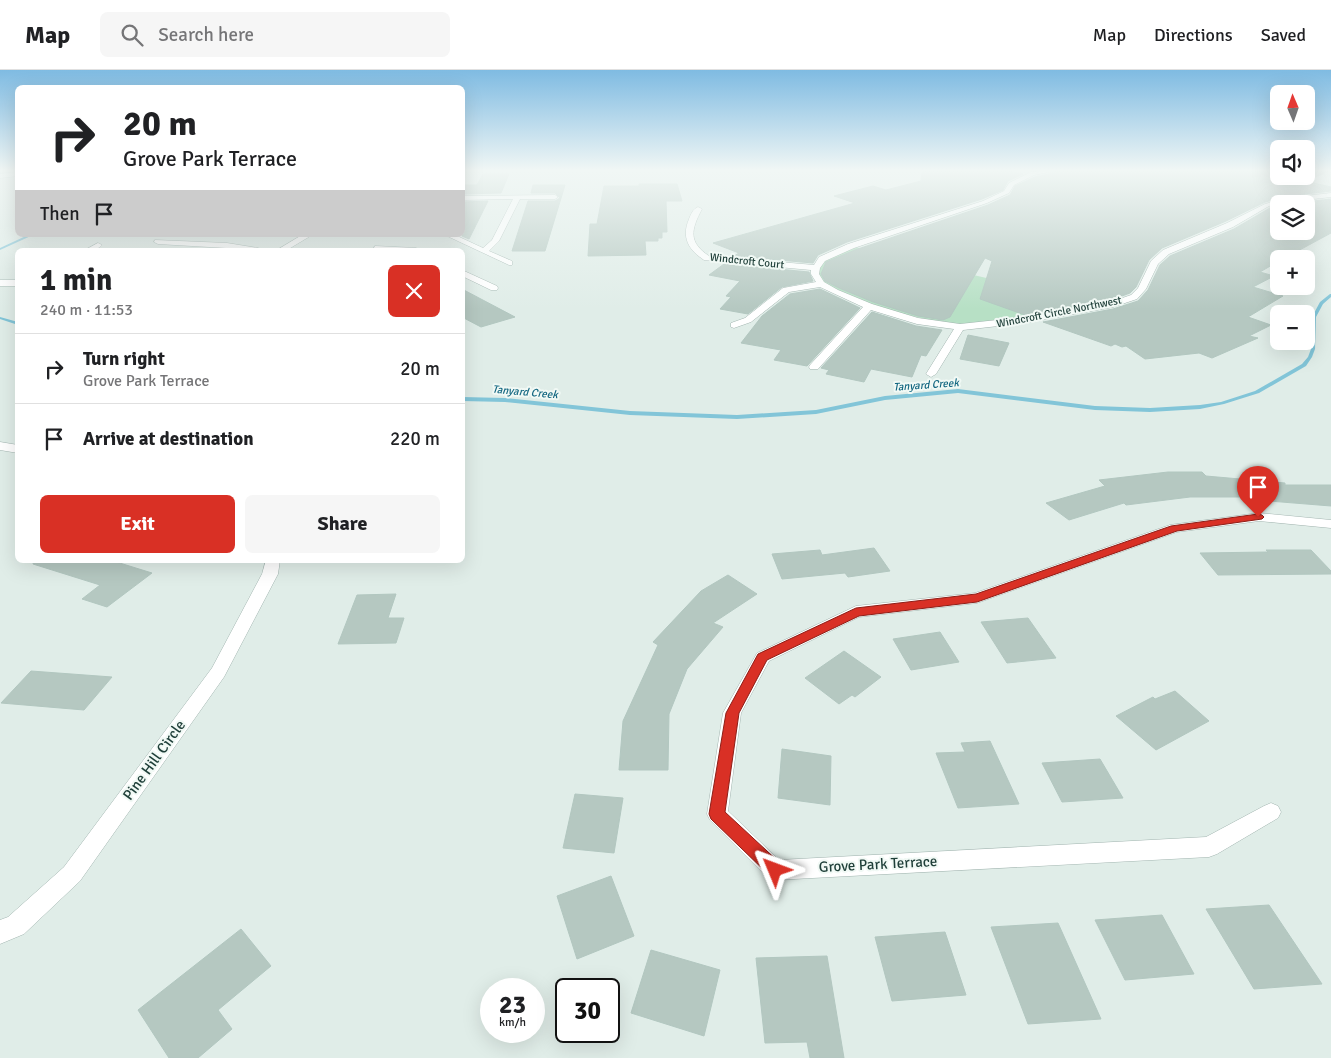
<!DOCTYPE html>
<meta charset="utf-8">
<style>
body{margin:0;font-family:Signika,sans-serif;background:#f6f6f6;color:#202124;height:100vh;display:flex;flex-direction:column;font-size:19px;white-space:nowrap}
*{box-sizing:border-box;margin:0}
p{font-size:16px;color:#757577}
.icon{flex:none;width:28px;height:28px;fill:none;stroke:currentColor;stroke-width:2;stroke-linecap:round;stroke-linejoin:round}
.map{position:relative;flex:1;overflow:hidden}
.drawer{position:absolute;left:15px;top:178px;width:450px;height:315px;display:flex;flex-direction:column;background:#fff;border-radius:8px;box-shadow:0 5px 20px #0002}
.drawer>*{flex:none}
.guide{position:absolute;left:15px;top:15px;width:450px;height:152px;border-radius:8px;box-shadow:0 5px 20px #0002;background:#fff;color:#202124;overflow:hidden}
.needle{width:32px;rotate:358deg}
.tools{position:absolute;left:1270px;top:15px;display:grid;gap:10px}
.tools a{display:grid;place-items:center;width:45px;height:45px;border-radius:8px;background:#fff;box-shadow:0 5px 20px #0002;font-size:25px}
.speed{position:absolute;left:480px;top:908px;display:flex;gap:10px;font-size:25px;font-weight:700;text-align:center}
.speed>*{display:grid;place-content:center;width:65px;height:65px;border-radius:50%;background:#fff;box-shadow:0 5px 20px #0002;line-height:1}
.speed small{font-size:12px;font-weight:400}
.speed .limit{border:2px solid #111;border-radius:8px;background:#fff;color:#111}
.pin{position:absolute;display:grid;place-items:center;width:42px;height:42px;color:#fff;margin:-51px -21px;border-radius:50% 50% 50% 0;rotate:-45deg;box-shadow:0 0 5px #0007}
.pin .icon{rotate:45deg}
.me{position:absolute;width:55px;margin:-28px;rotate:314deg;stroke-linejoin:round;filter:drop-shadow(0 0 4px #0008)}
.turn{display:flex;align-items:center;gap:18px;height:105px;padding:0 25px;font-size:22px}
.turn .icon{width:65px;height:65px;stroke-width:2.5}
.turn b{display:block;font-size:35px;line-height:42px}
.then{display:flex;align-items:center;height:48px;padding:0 25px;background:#0003;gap:10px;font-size:19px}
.round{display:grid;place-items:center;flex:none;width:52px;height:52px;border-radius:8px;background:#f6f6f6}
.overview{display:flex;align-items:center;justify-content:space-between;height:85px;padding:0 25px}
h1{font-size:30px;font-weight:700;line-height:38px}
.action{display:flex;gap:10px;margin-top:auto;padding:10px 25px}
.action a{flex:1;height:58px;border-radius:8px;background:#d93025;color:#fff;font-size:20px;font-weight:700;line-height:58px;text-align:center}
.action a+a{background:#f6f6f6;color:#202124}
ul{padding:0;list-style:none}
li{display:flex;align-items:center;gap:15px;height:70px;padding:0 25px;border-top:1px solid #e0e0e0}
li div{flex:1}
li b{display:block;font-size:19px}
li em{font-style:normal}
header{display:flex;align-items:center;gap:30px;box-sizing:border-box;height:70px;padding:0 25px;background:#fff;border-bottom:1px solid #e0e0e0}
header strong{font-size:24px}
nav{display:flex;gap:28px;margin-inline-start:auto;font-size:18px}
.search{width:350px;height:45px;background:#f6f6f6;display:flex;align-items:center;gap:12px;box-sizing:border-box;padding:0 18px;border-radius:8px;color:#757577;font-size:19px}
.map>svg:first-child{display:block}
.green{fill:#b7e0c5}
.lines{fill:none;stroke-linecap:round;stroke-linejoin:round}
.stream{fill:#82c5d8;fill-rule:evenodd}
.building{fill:#b5c8c1;stroke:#b2c7c0}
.minor-casing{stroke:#a2b5b0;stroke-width:1}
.secondary-casing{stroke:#9dbab1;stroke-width:1}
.minor{fill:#fff;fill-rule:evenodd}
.secondary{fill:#fff;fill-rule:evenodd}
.route{fill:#d93025;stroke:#8d1f18}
.labels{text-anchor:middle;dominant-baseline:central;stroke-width:4;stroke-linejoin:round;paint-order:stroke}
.far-street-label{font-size:11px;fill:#1f3f39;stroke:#f1f9f5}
.far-water-label{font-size:11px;font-style:italic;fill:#136781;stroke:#f1f9f5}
.near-street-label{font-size:15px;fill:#1f3f39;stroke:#f1f9f5}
</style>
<header>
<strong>Map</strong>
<div class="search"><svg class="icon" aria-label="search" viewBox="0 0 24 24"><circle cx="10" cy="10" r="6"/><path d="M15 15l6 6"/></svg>Search here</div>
<nav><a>Map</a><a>Directions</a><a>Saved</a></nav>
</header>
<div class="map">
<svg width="1331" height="988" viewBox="0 0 1331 988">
<rect width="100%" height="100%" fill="#e0ede8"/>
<path class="green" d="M851,176L1104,236L960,257L869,236L821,214L816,198L835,183Z"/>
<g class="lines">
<path class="stream" d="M28,165H33L0,180V178Z
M1330,224H1331V227L1323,234L1316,247L1315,279L1312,287L1306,296L1259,323L1224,334L1200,339L1150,342L1095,340L958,323L885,330L816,344L737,349L630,345L505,332L462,331V327L505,328L630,341L737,345L816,340L885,326L958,319L1095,336L1150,338L1200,335L1221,332L1255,321L1302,294L1308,287L1311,279L1312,247L1320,232Z
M0,247L18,252V255L0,249Z"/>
</g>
<path class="building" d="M922,101H1009L1023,104L1008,111L1003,120L982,129L847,172L818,185L813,193L734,186L739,183L713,173L855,133L834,126L873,116L886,120L921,111Z
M1056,101H1279V106H1306V101H1329L1305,111L1331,117V121L1287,126L1265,132L1226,151L1162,178L1149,190L1136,217L1130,223L1111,230L1025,245L980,229L992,191L985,188L950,247L943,250L918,246L873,232L839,218L825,211L821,204L826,192L855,180L988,135L1010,125L1015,116L1035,107L1054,103Z
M483,104H509L501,123L462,124V115H477Z
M639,114H677L682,131H666L667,162H662V168H658V171H645L646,185L588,186L590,154H597L604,116H639Z
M533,115H565L545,181H512L528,131H555L560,128L555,123H531Z
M1331,129V163L1283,189H1279V191L1260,202L1274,206L1253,217L1283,226L1248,247L1271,255L1249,266L1258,268L1212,288L1199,283L1145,289L1126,276L1122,277L1115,274L1111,276L1043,252L1113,239L1138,231L1148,220L1160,195L1170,186L1234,159L1270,138L1279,136V161H1306V134H1288Z
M488,131L469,169L462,166V132Z
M724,194L809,202L813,211L782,217L748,244L720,239L731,227L726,226L740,211L709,205Z
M462,219L515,247L481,257L462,247Z
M820,219L860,238L807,296L774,290L781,280L741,273L762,246L790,224Z
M872,242L916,256L942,260L926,286L921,285L912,307L871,299L864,312L826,304L829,300L821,298Z
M968,265L1009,273L999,296L960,289Z
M1168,402H1202L1206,406L1285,413V415H1331V436L1244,429V427H1190L1126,435L1124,433L1069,450L1046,433L1105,416L1099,410Z
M874,478L890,501L848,507L845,503L782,509L772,484L820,480L822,485Z
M1266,480H1311L1331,501V504L1218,505L1200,483L1268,482Z
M34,490H110L152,503L107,537L82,529L100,515L33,494Z
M728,505L757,524L713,553L723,557L687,599L669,644L668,700H619L623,651L658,575L653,572L701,521Z
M396,524L388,548H404L396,573L338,574L357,525Z
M1028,548L1056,588L1007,593L981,552Z
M940,562L959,592L911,600L893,569Z
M844,581L881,607L855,627L852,625L839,634L805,608Z
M31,601L112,607L84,640L1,633Z
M1175,621L1209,651L1156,680L1116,646L1153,627L1155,629Z
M990,671L1019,734L958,738L936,683L965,682L961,673Z
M782,679L831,686L830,735L778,728Z
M1100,689L1123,728L1062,732L1042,693Z
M575,724L623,728L614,783L563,778Z
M611,806L634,866L577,889L557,826Z
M1269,835L1322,914L1254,919L1206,839Z
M1162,845L1194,904L1125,910L1095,850Z
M1058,853L1101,949L1028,954L991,857Z
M241,859L271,896L218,940L232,959L198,988H169L138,940Z
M945,862L966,925L892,931L875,867Z
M651,880L720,900L704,966L631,943Z
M827,886L844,988H810L807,972L765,973L756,888Z"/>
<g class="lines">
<g class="minor-casing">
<path id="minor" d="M1054,101L1034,105L1014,115L1009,123L987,133L854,178L825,191L820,198L819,204L824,212L838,220L872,234L918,248L960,254L1025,247L1111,232L1131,225L1138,218L1151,191L1163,180L1227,153L1265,134L1287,128L1331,123V127L1287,132L1269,136L1233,157L1169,184L1158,194L1146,219L1137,229L1113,237L1025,253L963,260L936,304L931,307L926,304L954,259L917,254L871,240L818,299H810L809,297L810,295L863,237L820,217L789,222L751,252L734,258L731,257V253L745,248L783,218L816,212L811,204V200L704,190C689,180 681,168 689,149C691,144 693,139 698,137L702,139C691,160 688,172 709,186L814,195L819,187L848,174L983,131L1004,121L1009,113L1031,102Z
M462,126L555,125L558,127L555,129H520L499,171L489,181L512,191V195H509L445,165H455L483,178L492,170L513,129L462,130Z
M302,165H312L287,180H277Z
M155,170L227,173L258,178L262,180L158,174L154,172Z
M98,173L102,175C97,180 92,180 85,180Z
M375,176L416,178L420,180H376L374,178Z
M462,200L497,216L498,218L497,220H491L462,206Z
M0,210H18V216H0Z
M0,372L18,375V383L0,380Z
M1259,443L1331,450V458L1259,451L1177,462L977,533L859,547L769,591L741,643L728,741L779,790L1206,767L1264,736L1271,733L1278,736L1281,742L1278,748L1217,784L1209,787L775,810L767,807L710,750L707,744L723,643L757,583L856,536L975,523L1170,455Z
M266,490H280L278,504L224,607L80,811L24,864L0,874V850L8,847L64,797L212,598L262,504Z"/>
</g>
<g class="secondary-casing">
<path id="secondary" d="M18,102V106L0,108V104Z"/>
</g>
<use href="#minor" class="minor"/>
<use href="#secondary" class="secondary"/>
</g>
<linearGradient id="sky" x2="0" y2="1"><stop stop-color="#7fbbe2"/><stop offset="0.42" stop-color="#f1f7f5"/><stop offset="1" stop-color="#f1f7f5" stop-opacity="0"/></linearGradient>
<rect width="1331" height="239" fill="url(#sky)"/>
<path class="route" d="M1258,444L1262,445L1264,447L1262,449L1177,461L977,532L859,546L767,590L739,643L725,742L781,794L783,800L781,805L775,808L769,805L711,749L709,744L726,643L758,584L856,538L976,524L1171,456Z"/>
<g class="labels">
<g class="far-street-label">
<text transform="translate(747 191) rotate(6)">Windcroft Court</text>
<text transform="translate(1059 242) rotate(-11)">Windcroft Circle Northwest</text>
</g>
<g class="far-water-label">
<text transform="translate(926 315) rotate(-4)">Tanyard Creek</text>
<text transform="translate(525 322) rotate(5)">Tanyard Creek</text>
</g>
<g class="near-street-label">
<text transform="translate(154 690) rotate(-54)">Pine Hill Circle</text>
<text transform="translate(878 794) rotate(-3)">Grove Park Terrace</text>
</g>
</g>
</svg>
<div class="tools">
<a><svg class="needle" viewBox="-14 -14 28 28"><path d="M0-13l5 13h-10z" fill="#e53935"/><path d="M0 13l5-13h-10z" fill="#757577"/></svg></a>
<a><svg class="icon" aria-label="sound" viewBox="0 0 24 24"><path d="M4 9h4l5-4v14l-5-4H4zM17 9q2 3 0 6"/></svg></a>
<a><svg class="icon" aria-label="layers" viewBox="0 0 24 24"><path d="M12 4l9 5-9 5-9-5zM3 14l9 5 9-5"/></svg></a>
<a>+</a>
<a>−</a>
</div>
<div class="speed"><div>23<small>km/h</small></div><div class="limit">30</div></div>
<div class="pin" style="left:1258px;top:447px;background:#d93025"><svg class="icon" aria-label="arrive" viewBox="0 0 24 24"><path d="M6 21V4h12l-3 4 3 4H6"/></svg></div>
<svg class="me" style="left:775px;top:800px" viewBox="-20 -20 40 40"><path d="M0-17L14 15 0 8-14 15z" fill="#d93025" stroke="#fff" stroke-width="4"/></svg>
<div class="guide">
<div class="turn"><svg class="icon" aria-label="right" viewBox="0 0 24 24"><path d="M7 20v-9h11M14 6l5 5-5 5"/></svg><div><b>20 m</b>Grove Park Terrace</div></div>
<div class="then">Then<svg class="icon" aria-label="arrive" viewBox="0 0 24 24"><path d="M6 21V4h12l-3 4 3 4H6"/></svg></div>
</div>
<section class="drawer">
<div class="overview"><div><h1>1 min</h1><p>240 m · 11:53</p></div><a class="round" style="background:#d93025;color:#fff"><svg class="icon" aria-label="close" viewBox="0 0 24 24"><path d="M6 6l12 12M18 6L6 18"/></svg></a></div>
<ul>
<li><svg class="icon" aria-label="right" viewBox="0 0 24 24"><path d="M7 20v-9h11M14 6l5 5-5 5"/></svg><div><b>Turn right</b><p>Grove Park Terrace</p></div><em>20 m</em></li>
<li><svg class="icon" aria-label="arrive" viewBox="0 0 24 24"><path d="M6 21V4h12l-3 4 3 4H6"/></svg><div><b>Arrive at destination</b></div><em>220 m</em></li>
</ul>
<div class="action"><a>Exit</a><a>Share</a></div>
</section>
</div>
